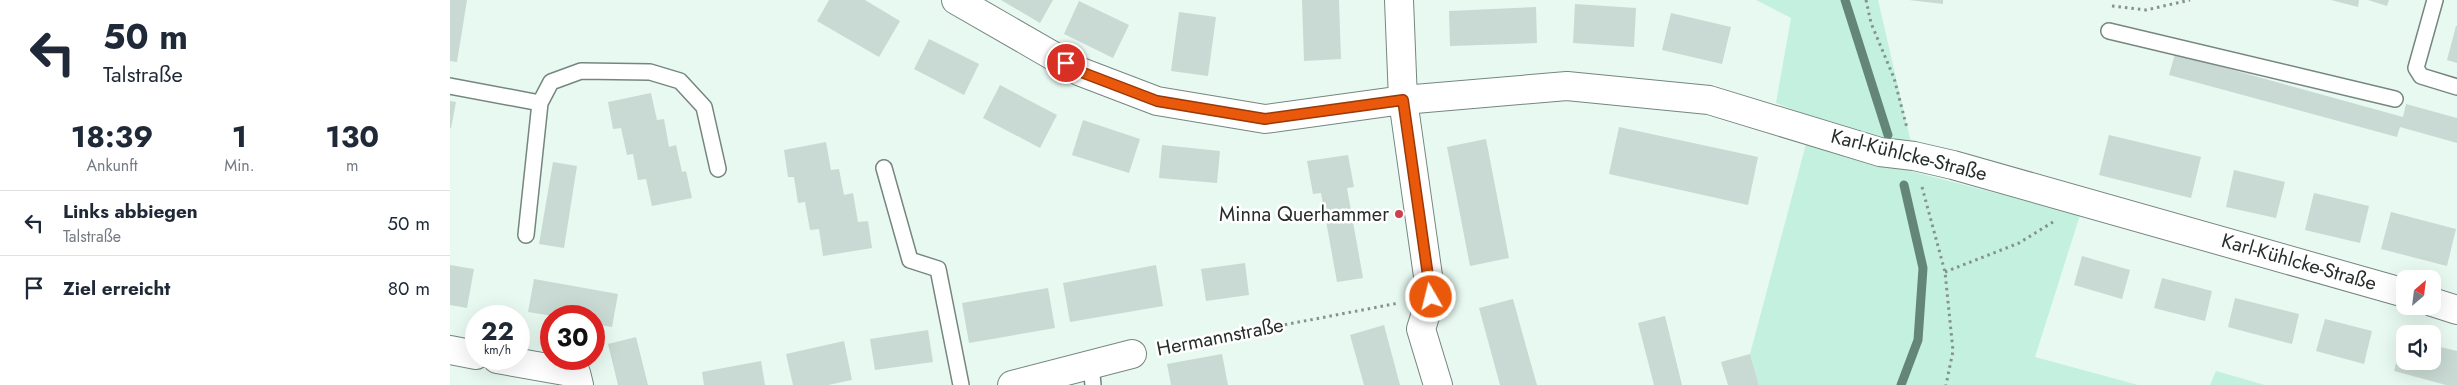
<!DOCTYPE html>
<html lang="de">
<meta charset="utf-8">
<style>
body{margin:0;font-family:Jost,sans-serif;background:#f6f6f7;color:#1f2937;height:100vh;display:flex;flex-direction:column;font-size:19px;white-space:nowrap}
*{box-sizing:border-box;margin:0}
p{font-size:16px;color:#747a83}
.icon{flex:none;width:28px;height:28px;fill:none;stroke:currentColor;stroke-width:2;stroke-linecap:round;stroke-linejoin:round}
.map{position:relative;flex:1;overflow:hidden}
.sheet{display:flex;flex-direction:column;background:#fff;width:450px}
.sheet>*{flex:none}
.guide{background:#fff;color:#1f2937;overflow:hidden}
.needle{width:32px;rotate:28deg}
.fabs{position:absolute;left:1946px;top:270px;display:grid;gap:10px}
.fabs a{display:grid;place-items:center;width:45px;height:45px;border-radius:10px;background:#fff;box-shadow:0 5px 20px #0002;font-size:25px}
.speed{position:absolute;left:15px;top:305px;display:flex;gap:10px;font-size:25px;font-weight:700;text-align:center}
.speed>*{display:grid;place-content:center;width:65px;height:65px;border-radius:50%;background:#fff;box-shadow:0 5px 20px #0002;line-height:1}
.speed small{font-size:12px;font-weight:400}
.speed .limit{border:8px solid #d22;background:#fff;color:#111}
.pin{position:absolute;display:grid;place-items:center;width:42px;height:42px;color:#fff;margin:-21px;border:2px solid #fff;border-radius:50%;box-shadow:0 1px 5px #0007}
.me{position:absolute;width:55px;margin:-28px;rotate:352deg;stroke-linejoin:round;filter:drop-shadow(0 0 4px #0008)}
.turn{display:flex;align-items:center;gap:18px;height:105px;padding:0 20px;font-size:22px}
.turn .icon{width:65px;height:65px;stroke-width:2.5}
.turn b{display:block;font-size:35px;line-height:42px}
.eta{display:flex;justify-content:space-evenly;align-items:center;height:85px;text-align:center}
.eta b{font-size:30px;font-weight:700;line-height:35px}
ul{padding:0;list-style:none}
li{display:flex;align-items:center;gap:15px;height:65px;padding:0 20px;border-top:1px solid #e0e1e3}
li div{flex:1}
li b{display:block;font-size:19px}
li em{font-style:normal}
main{display:flex;flex:1;min-height:0}
.map>svg:first-child{display:block}
.green{fill:#c4f0df}
.lines{fill:none;stroke-linecap:round;stroke-linejoin:round}
.stream{stroke:#648679;stroke-width:9}
.building{fill:#c8dad3}
.lane-casing{stroke:#75867f;stroke-width:18}
.street-casing{stroke:#75867f;stroke-width:30}
.path{stroke:#86928c;stroke-width:3;stroke-dasharray:2.5 4;stroke-linecap:butt}
.lane{stroke:#fff;stroke-width:15}
.street{stroke:#fff;stroke-width:28}
.route-casing{stroke:#983908;stroke-width:12}
.route{stroke:#ea580c;stroke-width:9}
.poi-dot{fill:#cf3f4e;stroke:#fff;stroke-width:2}
.labels{text-anchor:middle;dominant-baseline:central;stroke-width:5;stroke-linejoin:round;paint-order:stroke}
.street-label{font-size:20px;fill:#272e2b;stroke:#fff}
.poi-label{font-size:20px;fill:#272e2b;stroke:#fff;text-anchor:end}
</style>
<main>
<section class="sheet">
<div class="guide">
<div class="turn"><svg class="icon" aria-label="left" viewBox="0 0 24 24"><path d="M17 20v-9H6M10 6l-5 5 5 5"/></svg><div><b>50 m</b>Talstraße</div></div>
</div>
<div class="eta">
<div><b>18:39</b><p>Ankunft</p></div>
<div><b>1</b><p>Min.</p></div>
<div><b>130</b><p>m</p></div>
</div>
<ul>
<li><svg class="icon" aria-label="left" viewBox="0 0 24 24"><path d="M17 20v-9H6M10 6l-5 5 5 5"/></svg><div><b>Links abbiegen</b><p>Talstraße</p></div><em>50 m</em></li>
<li><svg class="icon" aria-label="arrive" viewBox="0 0 24 24"><path d="M6 21V4h12l-3 4 3 4H6"/></svg><div><b>Ziel erreicht</b></div><em>80 m</em></li>
</ul>
</section>
<div class="map">
<svg width="2007" height="385" viewBox="0 0 2007 385">
<rect width="100%" height="100%" fill="#e7f9f1"/>
<path class="green" d="M1306,0H1428L1464,156L1326,103L1341,18Z
M1356,144L1630,215L1585,357L1688,385H1309L1300,354Z
M1766,371L1815,385H1760Z"/>
<g class="lines">
<path class="stream" d="M1395,0L1438,135
M1451,385L1468,340L1473,268L1454,185"/>
</g>
<path class="building" d="M0,0H17L7,62L0,61Z
M379,0H415L450,21L429,57L367,21Z
M551,0H603L590,23Z
M852,0H889L891,59L854,61Z
M1459,0H1493V4Z
M1881,0H1909L1908,7Z
M1918,0H1939L1937,6Z
M629,1L679,25L663,58L614,34Z
M1125,4L1186,8L1184,47L1123,43Z
M1086,7L1087,43L1000,46L999,11Z
M729,12L766,17L758,76L721,71Z
M1221,13L1281,27L1272,64L1212,50Z
M2006,26H2007V63L1997,60Z
M479,39L529,64L514,95L464,69Z
M1725,54L1953,117L1956,104L2007,118V143L1950,127L1947,137L1719,75Z
M550,85L607,115L590,148L533,118Z
M201,93L207,120L214,119L219,147L226,145L232,172L236,171L242,198L202,206L196,179L188,180L183,154L177,155L171,128L163,129L158,102Z
M0,101L6,102L1,128H0Z
M633,120L690,139L679,173L622,155Z
M1169,127L1308,157L1298,205L1159,174Z
M1659,135L1751,157L1741,198L1649,175Z
M1036,139L1059,258L1020,266L997,147Z
M376,142L381,170L389,169L394,195L403,193L408,222L418,221L422,248L373,256L369,229L360,230L355,202L348,203L344,177H338L334,150Z
M712,145L770,151L767,183L709,178Z
M898,155L904,187L897,188L913,278L887,282L871,193L863,194L857,161Z
M103,162L127,166L114,248L89,244Z
M1784,170L1835,182L1826,218L1776,207Z
M1864,193L1919,206L1910,243L1855,230Z
M1941,212L2006,229L1997,266L1931,249Z
M1632,256L1680,270L1672,299L1624,285Z
M795,263L799,295L756,301L751,269Z
M0,265L24,269L17,308L0,305Z
M706,265L713,306L620,322L613,283Z
M1712,278L1762,291L1755,321L1704,308Z
M84,279L168,294L162,327L144,324V316H103L78,312Z
M598,288L605,328L519,343L512,303Z
M1785,298L1849,314L1842,344L1778,327Z
M1063,299L1079,357L1087,385H1050L1029,308Z
M1215,316L1232,385H1204L1188,323Z
M1875,319L1922,331L1914,364L1866,351Z
M934,325L950,385H914L900,335Z
M478,330L483,362L425,370L420,339Z
M186,337L198,385H168L158,344Z
M1953,337L1955,338V361H1982V345L2007,351V385H1996L1944,371Z
M394,341L402,380L378,385H343L336,354Z
M772,354L778,385H721L717,364Z
M1300,354L1309,385H1278L1271,362Z
M311,361L315,385H254L252,372Z"/>
<g class="lines">
<g class="lane-casing">
<path id="lane" d="M1985,0L1966,68L1971,76L2007,87
M1659,31L1945,99
M0,86L90,103L101,82L131,71L200,72L230,81L254,107L268,169
M434,168L460,260L488,269L511,385
M76,235L90,103
M641,365L643,385"/>
</g>
<g class="street-casing">
<path id="street" d="M506,0L631,72L707,101L815,119L953,100L1117,86L1259,100L1430,152L1464,156L1503,165L1955,293
M949,0L953,100L981,297L971,329L988,385
M1982,302L2007,310
M0,350L26,355
M47,359L126,373L129,385
M562,385L682,354"/>
</g>
<path class="path" d="M1416,0L1421,23L1444,78L1457,128
M1662,6L1696,10L1740,0
M1472,187L1495,272L1503,351L1496,385
M1495,272L1569,243L1603,222
M707,349L949,303"/>
<use href="#lane" class="lane"/>
<use href="#street" class="street"/>
</g>
<g class="lines">
<g class="route-casing">
<path id="route" d="M616,63L631,72L707,101L815,119L953,100L981,297"/>
</g>
<use href="#route" class="route"/>
</g>
<circle class="poi-dot" cx="949" cy="214" r="5"/>
<g class="labels">
<g class="street-label">
<text transform="translate(1459 155) rotate(14)">Karl-Kühlcke-Straße</text>
<text transform="translate(1849 262) rotate(16)">Karl-Kühlcke-Straße</text>
<text transform="translate(770 337) rotate(-11)">Hermannstraße</text>
</g>
<g class="poi-label">
<text x="939" y="214">Minna Querhammer</text>
</g>
</g>
</svg>
<div class="fabs">
<a><svg class="needle" viewBox="-14 -14 28 28"><path d="M0-13l5 13h-10z" fill="#e53935"/><path d="M0 13l5-13h-10z" fill="#747a83"/></svg></a>
<a><svg class="icon" aria-label="sound" viewBox="0 0 24 24"><path d="M4 9h4l5-4v14l-5-4H4zM17 9q2 3 0 6"/></svg></a>
</div>
<div class="speed"><div>22<small>km/h</small></div><div class="limit">30</div></div>
<div class="pin" style="left:616px;top:63px;background:#d93025"><svg class="icon" aria-label="arrive" viewBox="0 0 24 24"><path d="M6 21V4h12l-3 4 3 4H6"/></svg></div>
<svg class="me" style="left:981px;top:297px" viewBox="-20 -20 40 40"><circle r="17" fill="#ea580c" stroke="#fff" stroke-width="3"/><path d="M0-11L8 9 0 5-8 9z" fill="#fff"/></svg>
</div>
</main>
